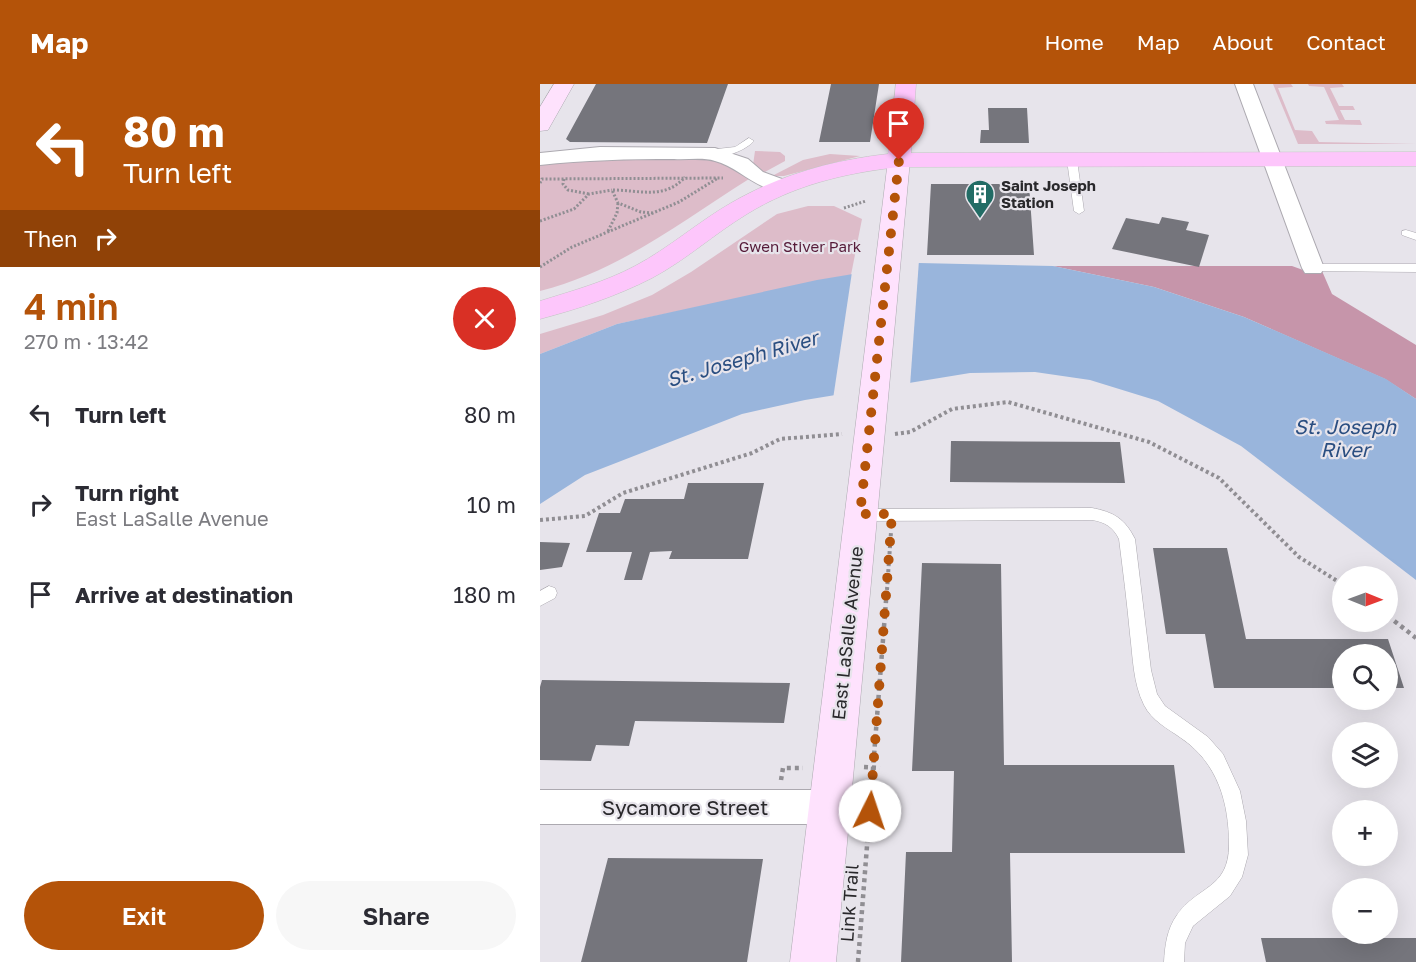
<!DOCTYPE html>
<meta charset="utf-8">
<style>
body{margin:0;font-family:"Golos Text",sans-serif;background:#f7f7f7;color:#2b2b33;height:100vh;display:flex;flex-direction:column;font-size:22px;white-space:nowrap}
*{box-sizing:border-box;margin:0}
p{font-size:20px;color:#7c7c81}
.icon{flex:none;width:33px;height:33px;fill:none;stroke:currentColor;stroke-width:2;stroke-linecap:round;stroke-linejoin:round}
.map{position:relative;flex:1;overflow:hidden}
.panel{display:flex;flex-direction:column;background:#fff;width:540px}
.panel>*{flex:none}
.top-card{background:#b45309;color:#fff;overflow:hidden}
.needle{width:39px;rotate:91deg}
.tools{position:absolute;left:792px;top:482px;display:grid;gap:12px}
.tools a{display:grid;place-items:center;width:66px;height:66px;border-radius:50%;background:#fff;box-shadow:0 6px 24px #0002;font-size:30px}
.pin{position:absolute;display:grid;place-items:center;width:51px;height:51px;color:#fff;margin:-62px -26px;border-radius:50% 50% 50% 0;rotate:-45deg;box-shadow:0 0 6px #0007}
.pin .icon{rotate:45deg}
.me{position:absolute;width:66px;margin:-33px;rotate:4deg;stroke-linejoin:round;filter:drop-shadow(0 0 4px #0008)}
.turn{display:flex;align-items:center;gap:21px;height:126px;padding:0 24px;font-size:27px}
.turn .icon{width:78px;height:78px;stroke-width:2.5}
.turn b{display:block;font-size:42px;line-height:51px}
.then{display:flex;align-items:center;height:57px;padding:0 24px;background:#0003;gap:12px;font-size:22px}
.round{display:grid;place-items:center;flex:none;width:63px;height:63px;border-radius:32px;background:#f7f7f7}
.head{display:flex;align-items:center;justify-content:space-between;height:102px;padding:0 24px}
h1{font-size:36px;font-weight:600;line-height:45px;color:#b45309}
.button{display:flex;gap:12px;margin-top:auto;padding:12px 24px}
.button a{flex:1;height:69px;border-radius:36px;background:#b45309;color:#fff;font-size:24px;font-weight:600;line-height:69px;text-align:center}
.button a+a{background:#f7f7f7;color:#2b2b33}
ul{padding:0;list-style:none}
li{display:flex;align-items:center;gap:18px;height:90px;padding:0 24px}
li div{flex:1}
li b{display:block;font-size:22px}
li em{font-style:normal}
header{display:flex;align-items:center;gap:36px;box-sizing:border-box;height:84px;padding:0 30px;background:#b45309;color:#fff}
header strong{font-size:28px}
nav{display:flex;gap:33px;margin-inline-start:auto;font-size:21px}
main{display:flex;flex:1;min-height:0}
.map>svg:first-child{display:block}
.green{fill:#ddbcc9}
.forest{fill:#c695aa}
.water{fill:#99b5dc}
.pier{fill:#e7e4eb}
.building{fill:#75757c}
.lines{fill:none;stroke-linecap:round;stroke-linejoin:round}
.lane-casing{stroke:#aca9b0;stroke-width:1}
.street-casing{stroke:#aca9b0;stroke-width:2}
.secondary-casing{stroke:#aca9b0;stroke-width:1}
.primary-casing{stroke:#c3c3c4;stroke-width:1}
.path-far2{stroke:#908e93;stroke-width:3;stroke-dasharray:2 2;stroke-linecap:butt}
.path-far1{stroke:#908e93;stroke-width:4;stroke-dasharray:3 3;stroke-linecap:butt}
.path{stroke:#908e93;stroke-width:4.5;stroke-dasharray:4 4;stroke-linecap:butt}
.lane{fill:#fff;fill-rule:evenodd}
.street{fill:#fff;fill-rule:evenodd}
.secondary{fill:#fee2fd;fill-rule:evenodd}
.primary{fill:#fdc6fb;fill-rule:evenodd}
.route{stroke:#b45309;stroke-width:10;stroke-dasharray:0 18}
.labels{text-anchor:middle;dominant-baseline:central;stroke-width:4.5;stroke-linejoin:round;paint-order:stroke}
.far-poi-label{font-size:15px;font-weight:bold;fill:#29282b;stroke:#e7e4eb;text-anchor:start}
.far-park-label{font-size:15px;fill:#561b39;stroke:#e7e4eb}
.street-label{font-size:18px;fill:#29282b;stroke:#e7e4eb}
.water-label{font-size:20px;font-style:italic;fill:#2a4e81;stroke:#e7e4eb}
.near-street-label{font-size:21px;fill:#29282b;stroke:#e7e4eb}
</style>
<header>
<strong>Map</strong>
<nav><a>Home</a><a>Map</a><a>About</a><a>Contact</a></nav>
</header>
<main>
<section class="panel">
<div class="top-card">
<div class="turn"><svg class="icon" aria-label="left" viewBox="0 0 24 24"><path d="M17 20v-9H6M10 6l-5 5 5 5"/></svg><div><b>80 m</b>Turn left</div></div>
<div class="then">Then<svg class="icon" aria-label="right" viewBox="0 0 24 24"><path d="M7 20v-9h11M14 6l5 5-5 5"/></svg></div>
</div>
<div class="head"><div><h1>4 min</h1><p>270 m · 13:42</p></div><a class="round" style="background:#d93025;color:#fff"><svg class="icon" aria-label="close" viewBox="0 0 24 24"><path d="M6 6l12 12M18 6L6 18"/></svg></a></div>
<ul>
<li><svg class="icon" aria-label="left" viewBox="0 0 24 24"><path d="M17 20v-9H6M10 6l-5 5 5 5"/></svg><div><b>Turn left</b></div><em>80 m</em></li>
<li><svg class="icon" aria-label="right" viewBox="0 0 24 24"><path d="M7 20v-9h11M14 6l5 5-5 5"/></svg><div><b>Turn right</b><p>East LaSalle Avenue</p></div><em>10 m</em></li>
<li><svg class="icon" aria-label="arrive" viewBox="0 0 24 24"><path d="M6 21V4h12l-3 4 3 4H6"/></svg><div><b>Arrive at destination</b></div><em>180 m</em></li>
</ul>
<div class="button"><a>Exit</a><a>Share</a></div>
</section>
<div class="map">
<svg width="876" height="878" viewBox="0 0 876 878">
<rect width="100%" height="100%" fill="#e7e4eb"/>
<path class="green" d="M733,0H751L753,3L738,4L755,46L772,47L779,58L876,60H758Z
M768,0H802L804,3L790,4L799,22H813L815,26H800L805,36H820L822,41L786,40L785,37L799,36L784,3L769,2Z
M215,67L240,68L245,72V77L223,89L213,81Z
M290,70L320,72L244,92H232L263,76Z
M166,74L199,83L209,95C141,138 79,187 0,207V81L20,77Z
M268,122H294L322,135L311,191L77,240L0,270V250L63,231L112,211L151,188L237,130Z"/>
<path class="forest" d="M513,182H752L763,186L782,187L792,210L876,261V315L845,295L704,233L614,203Z"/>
<path class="water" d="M379,179L513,182L614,203L704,233L846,295L876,315V496L701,362L618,317L550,296L495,288L430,289L265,316L202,330L45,391L0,420V270L77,240L277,196Z"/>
<path class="pier" d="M379,176L370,302L293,315L312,188Z"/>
<path class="building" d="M56,0H188L167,59L30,58L26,55Z
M291,0H339L330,58H279Z
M448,24H487L489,59H440L441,46H449Z
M391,100H489L494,171H387Z
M622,133L649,138L646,146L669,151L659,183L572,165L586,134L619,140Z
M411,357L580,358L585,399L410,398Z
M148,399H224L208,475H129L132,467L110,468L102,496H84L92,468H46L59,429H80L85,415H144Z
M0,458L30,459L22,483L0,486Z
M613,464H687L706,555H848L864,604H848V570H802V604H674L665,550H626Z
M382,479L461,480L464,681H634L645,769H470L472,878H361L366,768H412L414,687H372Z
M2,596L250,599L244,639L95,637L89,662L56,661L51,677L0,676V603Z
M68,774L223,775L207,878H41Z
M721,854H876V878H726Z"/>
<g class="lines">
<g class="lane-casing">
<path id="lane" d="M209,54L214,57C204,68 176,78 163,69L168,66L195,63Z
M532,73L537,76L544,127L539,130L534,127L527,76Z
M866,146L876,149V156L862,151V147Z
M773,180H876V188L769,187V181Z
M552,424C574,428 585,435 595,455L611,586L617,610L625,622L668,653L683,670L700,707L706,737L708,771L702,793L690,812L653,842L645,859L644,878H624C625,861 627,845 637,831C657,802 689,805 689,761C689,719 678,679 641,654C627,644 612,637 604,621C593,599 593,574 590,550C587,518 583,487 579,455C573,443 565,438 552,436L320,437L315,435L313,431L315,427L320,425Z
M9,502L15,504L17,509L15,514L0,522V507Z"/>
</g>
<g class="street-casing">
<path id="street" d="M695,0H713L784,184L781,189H765L762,184Z
M60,63L175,64L208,75L223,88L250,98L253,102L250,106C222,113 200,83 175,77C163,73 147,76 134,75C89,75 45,76 0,81V69Z
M0,706H289L302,711L307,723L302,735L289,740H0Z"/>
</g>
<g class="secondary-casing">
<path id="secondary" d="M14,0H34L8,46L0,47V23Z
M359,69L367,71L370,76L296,878H250L348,76L351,71Z"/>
</g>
<g class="primary-casing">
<path id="primary" d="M356,0H376L371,69L876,68V82L359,83C305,89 254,101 207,130C174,150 146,176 112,194C77,212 38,225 0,235V217C32,207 65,198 95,182C129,164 158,138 191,119C239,91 293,76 348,70Z"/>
</g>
<path class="path-far2" d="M24,95L23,100L28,106L49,110
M0,99L2,95L183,94
M304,124L326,117
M113,129L101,128L78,119L72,106C99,106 125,116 145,93
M0,137L34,125L49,110L72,106
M68,147L77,129L78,119
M0,183L32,163L139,118L178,94"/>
<path class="path-far1" d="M355,350L370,348L412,325L468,318L609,358L679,394L759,473L802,500
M0,436L45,432L83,409L212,369L240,355L302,350
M347,506L351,448"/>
<path class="path" d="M848,532L876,554
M324,683L340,684
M241,696L243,684H263
M318,878L347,504"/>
<use href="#lane" class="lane"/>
<use href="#street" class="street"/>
<use href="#secondary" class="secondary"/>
<use href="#primary" class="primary"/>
</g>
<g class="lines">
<path class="route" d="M330,727L352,430H320L359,76"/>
</g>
<defs>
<g id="building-pin" transform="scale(1.5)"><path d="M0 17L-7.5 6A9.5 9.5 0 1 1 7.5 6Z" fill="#226c65" stroke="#e7e4eb"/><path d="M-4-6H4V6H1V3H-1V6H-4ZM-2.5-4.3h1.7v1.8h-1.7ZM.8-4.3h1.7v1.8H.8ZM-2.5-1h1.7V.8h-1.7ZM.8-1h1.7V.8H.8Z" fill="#fff"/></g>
</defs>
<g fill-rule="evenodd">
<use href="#building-pin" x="440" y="110"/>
</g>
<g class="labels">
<g class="far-poi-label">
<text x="461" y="101">Saint Joseph<tspan x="461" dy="17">Station</tspan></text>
</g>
<g class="far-park-label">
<text x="260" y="162">Gwen Stiver Park</text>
</g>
<g class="street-label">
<text transform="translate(307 549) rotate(-84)">East LaSalle Avenue</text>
<text transform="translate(309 819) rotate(-86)">Link Trail</text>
</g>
<g class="water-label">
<text transform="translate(202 274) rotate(-16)">St. Joseph River</text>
<text x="805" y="342">St. Joseph<tspan x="805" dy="23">River</tspan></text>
</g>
<g class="near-street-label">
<text x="145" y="723">Sycamore Street</text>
</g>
</g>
</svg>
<div class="tools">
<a><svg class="needle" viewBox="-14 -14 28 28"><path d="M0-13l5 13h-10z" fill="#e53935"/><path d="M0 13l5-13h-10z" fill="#7c7c81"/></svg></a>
<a><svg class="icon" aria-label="search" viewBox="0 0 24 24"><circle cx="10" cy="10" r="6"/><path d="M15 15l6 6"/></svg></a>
<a><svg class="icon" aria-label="layers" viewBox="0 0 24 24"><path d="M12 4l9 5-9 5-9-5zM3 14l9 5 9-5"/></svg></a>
<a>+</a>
<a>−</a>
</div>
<div class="pin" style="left:359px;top:76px;background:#d93025"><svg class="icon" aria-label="arrive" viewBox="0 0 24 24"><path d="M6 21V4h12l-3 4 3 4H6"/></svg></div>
<svg class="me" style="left:330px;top:727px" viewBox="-20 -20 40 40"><circle r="19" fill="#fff"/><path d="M0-13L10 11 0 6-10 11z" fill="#b45309"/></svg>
</div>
</main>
